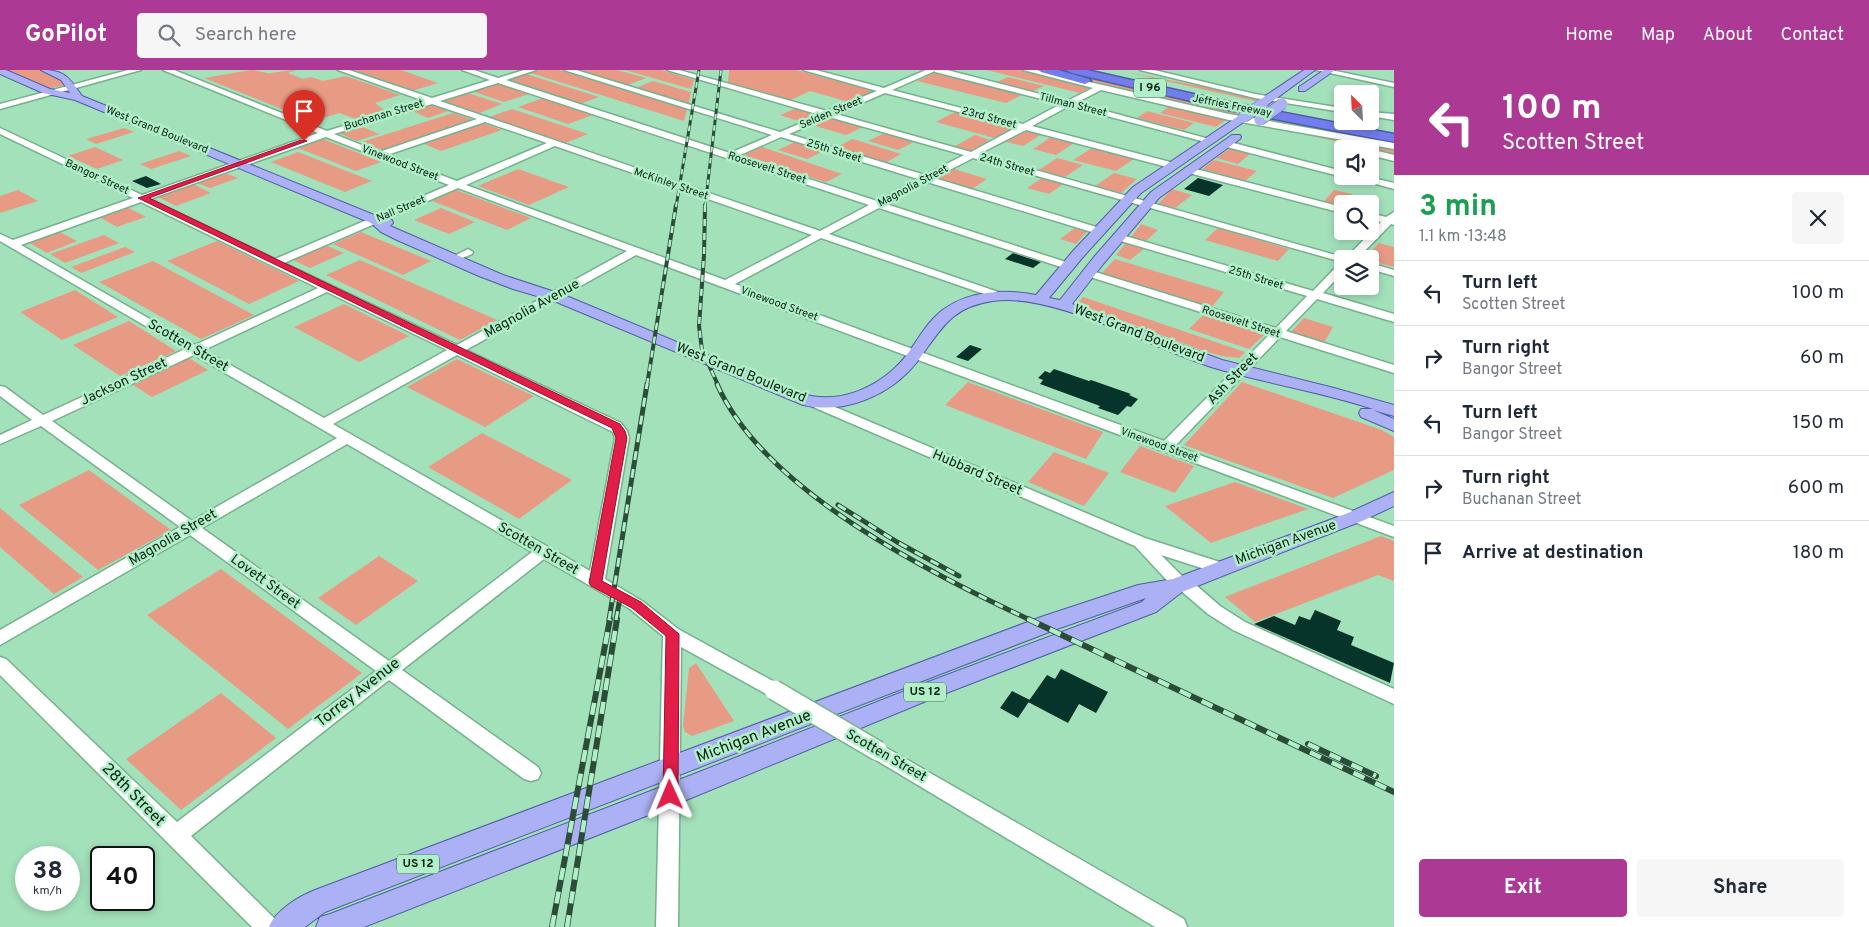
<!DOCTYPE html>
<meta charset="utf-8">
<style>
body{margin:0;font-family:Overpass,sans-serif;background:#f6f6f7;color:#1f2937;height:100vh;display:flex;flex-direction:column;font-size:19px;white-space:nowrap}
*{box-sizing:border-box;margin:0}
p{font-size:16px;color:#747a83}
.icon{flex:none;width:28px;height:28px;fill:none;stroke:currentColor;stroke-width:2;stroke-linecap:round;stroke-linejoin:round}
.map{position:relative;flex:1;overflow:hidden}
.drawer{display:flex;flex-direction:column;background:#fff;width:475px}
.drawer>*{flex:none}
.hud{background:#ac3a95;color:#fff;overflow:hidden}
.needle{width:32px;rotate:336deg}
.tools{position:absolute;left:1334px;top:15px;display:grid;gap:10px}
.tools a{display:grid;place-items:center;width:45px;height:45px;border-radius:5px;background:#fff;box-shadow:0 2px 8px #0003;font-size:25px}
.speed{position:absolute;left:15px;top:776px;display:flex;gap:10px;font-size:25px;font-weight:700;text-align:center}
.speed>*{display:grid;place-content:center;width:65px;height:65px;border-radius:50%;background:#fff;box-shadow:0 2px 8px #0003;line-height:1}
.speed small{font-size:12px;font-weight:400}
.speed .limit{border:2px solid #111;border-radius:8px;background:#fff;color:#111}
.pin{position:absolute;display:grid;place-items:center;width:42px;height:42px;color:#fff;margin:-51px -21px;border-radius:50% 50% 50% 0;rotate:-45deg;box-shadow:0 0 5px #0007}
.pin .icon{rotate:45deg}
.me{position:absolute;width:55px;margin:-28px;rotate:359deg;stroke-linejoin:round;filter:drop-shadow(0 0 4px #0008)}
.turn{display:flex;align-items:center;gap:18px;height:105px;padding:0 25px;font-size:22px}
.turn .icon{width:65px;height:65px;stroke-width:2.5}
.turn b{display:block;font-size:35px;line-height:42px}
.round{display:grid;place-items:center;flex:none;width:52px;height:52px;border-radius:5px;background:#f6f6f7}
.overview{display:flex;align-items:center;justify-content:space-between;height:85px;padding:0 25px}
h1{font-size:30px;font-weight:700;line-height:38px;color:#1e9e55}
.action{display:flex;gap:10px;margin-top:auto;padding:10px 25px}
.action a{flex:1;height:58px;border-radius:5px;background:#ac3a95;color:#fff;font-size:20px;font-weight:700;line-height:58px;text-align:center}
.action a+a{background:#f6f6f7;color:#1f2937}
ul{padding:0;list-style:none}
li{display:flex;align-items:center;gap:15px;height:65px;padding:0 25px;border-top:1px solid #e0e1e3}
li div{flex:1}
li b{display:block;font-size:19px}
li em{font-style:normal}
header{display:flex;align-items:center;gap:30px;box-sizing:border-box;height:70px;padding:0 25px;background:#ac3a95;color:#fff}
header strong{font-size:24px}
nav{display:flex;gap:28px;margin-inline-start:auto;font-size:18px}
.search{width:350px;height:45px;background:#f6f6f7;display:flex;align-items:center;gap:12px;box-sizing:border-box;padding:0 18px;border-radius:5px;color:#747a83;font-size:19px}
main{display:flex;flex:1;min-height:0}
.map>svg:first-child{display:block}
.green{fill:#e79b85}
.building{fill:#06342b}
.lines{fill:none;stroke-linecap:round;stroke-linejoin:round}
.minor-casing{stroke:#74b18c;stroke-width:3}
.major-casing{stroke:#4e5ea2;stroke-width:2}
.highway-casing{stroke:#4e5ea2;stroke-width:3}
.minor{fill:#fff;fill-rule:evenodd}
.major{fill:#abb1f4;fill-rule:evenodd}
.highway{fill:#737ded;fill-rule:evenodd}
.rail-far3-casing{stroke:#2a4c39;stroke-width:3}
.rail-far2-casing{stroke:#2a4c39;stroke-width:4}
.rail-far1-casing{stroke:#2a4c39;stroke-width:5}
.rail-casing{stroke:#2a4c39;stroke-width:6}
.rail-far3{stroke:#b0efc7;stroke-width:2;stroke-dasharray:5.5;stroke-linecap:butt}
.rail-far2{stroke:#b0efc7;stroke-width:2.5;stroke-dasharray:7;stroke-linecap:butt}
.rail-far1{stroke:#b0efc7;stroke-width:3;stroke-dasharray:9;stroke-linecap:butt}
.rail{stroke:#b0efc7;stroke-width:4.5;stroke-dasharray:12;stroke-linecap:butt}
.minor-bridge-casing{stroke:#74b18c;stroke-width:22;stroke-linecap:butt}
.major-bridge-casing{stroke:#4e5ea2;stroke-width:12;stroke-linecap:butt}
.minor-bridge{stroke:#fff;stroke-width:19}
.major-bridge{stroke:#abb1f4;stroke-width:11}
.route{fill:#e11d48;stroke:#92132f}
.labels{text-anchor:middle;dominant-baseline:central;stroke-width:5;stroke-linejoin:round;paint-order:stroke}
.far-street-label{font-size:11px;fill:#0a2416;stroke:#b0efc7}
.shield{fill:#b0efc7;stroke:#3c614b;stroke-width:1}
.shield-label{font-size:12px;font-weight:bold;fill:#0a2416}
.street-label{font-size:14px;fill:#0a2416;stroke:#b0efc7}
.near-street-label{font-size:16px;fill:#0a2416;stroke:#b0efc7}
</style>
<header>
<strong>GoPilot</strong>
<div class="search"><svg class="icon" aria-label="search" viewBox="0 0 24 24"><circle cx="10" cy="10" r="6"/><path d="M15 15l6 6"/></svg>Search here</div>
<nav><a>Home</a><a>Map</a><a>About</a><a>Contact</a></nav>
</header>
<main>
<div class="map">
<svg width="1394" height="857" viewBox="0 0 1394 857">
<rect width="100%" height="100%" fill="#a3e1bb"/>
<path class="green" d="M1,0H41L63,10L65,15L47,19Z
M251,0C258,0 265,4 271,3C280,2 287,0 296,0L288,3L303,9L311,7L323,11L346,6L400,25L375,33L384,40L355,49L340,43L312,51L204,8Z
M353,0H401L438,13L412,21Z
M539,0H559L687,39L684,51L531,3Z
M579,0H617L646,8L628,15Z
M625,0H661L694,10L691,19Z
M729,0H796L874,21L849,32L810,21L791,30L728,13Z
M986,0H1018L1091,17L1080,23Z
M1053,0H1062L1240,41L1233,46L1144,25Z
M936,2L1022,25L1006,33L917,11Z
M1130,3H1131L1260,27L1255,31Z
M526,4L599,27L580,34L507,10Z
M1008,7L1044,16L1033,21L997,12Z
M653,11L691,22L689,33L635,18Z
M498,13L529,24L504,32L472,21Z
M468,23L502,34L477,44L441,31Z
M543,28L593,45L568,54L518,37Z
M430,34L448,41L428,48L410,40Z
M1170,36L1226,50L1216,57L1160,43Z
M797,38L818,44L801,52L780,45Z
M512,39L588,64L565,73L489,47Z
M1147,41L1194,53L1184,60L1137,48Z
M955,42L1014,57L994,68L936,52Z
M453,43L473,50L382,80L362,72Z
M829,47L863,57L846,65L812,55Z
M1275,47L1394,70V74L1271,52Z
M482,53L502,60L441,81L422,73Z
M361,56L379,64L357,71L339,63Z
M124,58L134,62L96,74L86,69Z
M1027,61L1042,64L1023,76L1006,72Z
M1299,62L1394,79V85L1299,63Z
M885,63L914,72L898,80L868,71Z
M975,65L990,70L970,81L955,76Z
M1051,67L1074,73L1056,85L1033,79Z
M323,69L381,92L356,101L298,78Z
M852,69H853L901,84L885,93L836,78Z
M795,72L824,81L807,89L778,80Z
M95,77L123,90L97,99L68,86Z
M762,77L842,104L826,112L742,86Z
M1092,78L1134,89L1116,101L1073,90Z
M1231,78L1251,83L1238,94L1216,88Z
M179,81L191,86L151,99L140,94Z
M298,82L372,111L345,122L271,92Z
M1057,88L1083,95L1065,107L1039,100Z
M1214,90L1257,101L1245,111L1202,99Z
M518,99L569,117L529,135L478,116Z
M954,99L987,109L972,119L937,108Z
M225,103L238,108L210,118L197,113Z
M1114,103L1137,109L1121,123L1095,116Z
M1042,108L1063,114L1049,124L1027,118Z
M193,114L211,123L176,136L158,127Z
M1172,119L1192,125L1175,138L1158,134Z
M18,120L38,131L0,143V126Z
M456,120L531,148L507,160L432,131Z
M1334,120L1352,124L1342,136L1324,131Z
M127,137L146,147L117,157L99,147Z
M441,138L475,152L449,164L414,150Z
M1141,154L1158,160L1146,171L1131,167Z
M1075,158L1087,161L1076,174L1060,169Z
M1218,158L1289,179L1278,191L1205,170Z
M58,161L77,171L47,183L28,172Z
M361,162L431,191L403,205L333,174Z
M104,165L119,173L65,193L50,184Z
M217,171L299,211L249,234L167,191Z
M1126,173L1144,179L1130,190L1116,185Z
M1379,173L1394,177V197L1370,191V189H1364Z
M327,176L344,183L310,198L293,190Z
M125,177L135,182L81,203L71,197Z
M1115,189L1224,222L1211,238L1102,203Z
M360,190L497,250L460,270L326,205Z
M153,191L254,245L201,269L99,212Z
M75,220L118,247L62,270L20,242Z
M1083,227L1245,282L1239,288L1221,286L1201,280L1081,235L1078,233Z
M344,234L409,266L359,292L294,257Z
M1203,245L1265,264L1249,279L1189,259Z
M1304,248L1333,257L1324,273L1290,263Z
M129,251L176,281L120,306L73,275Z
M189,288L208,300L152,327L133,315Z
M457,289L534,326L485,357L407,317Z
M968,312L1103,362L1086,389L945,335Z
M1242,312L1382,360L1394,367V400L1333,428L1184,375Z
M482,363L572,410L519,449L428,397Z
M1140,376L1194,396L1175,423L1120,402Z
M1054,382L1109,403L1084,436L1028,412Z
M89,400L171,460L98,500L19,435Z
M1235,412L1308,439L1211,473L1165,436Z
M0,438L83,507L54,524L0,477Z
M1381,466L1394,471V511L1378,505L1255,552L1225,527Z
M379,486L418,511L356,555L318,528Z
M221,499L362,603L288,659L147,545Z
M696,593L734,651L692,666L685,662L683,656L689,598Z
M221,623L276,668L181,740L126,689Z"/>
<path class="building" d="M146,106L161,114L147,118L132,111Z
M1198,108L1223,115L1209,126L1184,119Z
M1013,183L1041,192L1033,198L1005,189Z
M970,275L982,279L968,291L956,287Z
M1054,299L1089,311L1091,310L1131,324L1129,325L1138,329L1131,337L1127,336L1118,345L1098,338L1100,336L1040,314L1043,310L1038,308L1045,301L1050,303Z
M1315,540L1341,551L1337,560L1354,567L1351,575L1394,593L1390,613L1254,554L1274,546L1295,555L1299,546L1310,550Z
M1061,599L1108,622L1096,643L1079,634L1068,653L1028,632L1047,605L1055,609Z
M1012,621L1030,630L1018,648L1000,638Z"/>
<g class="lines">
<g class="minor-casing">
<path id="minor" d="M128,0H141L0,39V34Z
M163,0H174L327,61L424,31L338,0H349L432,28L490,10L462,0H474L498,8L524,0H536L506,10L730,83L772,65L564,0H576L780,62L820,45L667,0H679L827,41L877,21L803,0H816L884,18L926,0H947L1067,31L1093,18L1023,0H1037L1229,44L1394,73V79L1229,50L1101,20L1076,33L1213,70L1209,73L1069,36L1032,56L1174,93L1176,95L1171,98L1026,60L979,84L1346,188L1381,152L1370,149V143L1386,147L1394,142V155L1391,154L1357,189H1342V192L973,88L934,108L1103,159L1104,161L1103,163H1095L927,112L886,134L1072,194L1073,196L1068,199L1064,198L879,138L829,164L1004,224L1006,226L1004,228H996L821,168L735,214L1164,371L1270,264L1084,205L1082,203L1084,201H1092L1276,258L1307,226L1114,169L1113,167L1114,165H1122L1313,221L1338,195L1342,194V203L1323,223L1394,244V252L1317,229L1286,261L1394,295V303L1280,267L1175,376L1394,456V467L636,185L466,280L621,353L627,361L629,368L605,509L642,531L678,559L780,615L783,620L780,625L774,627L768,625L681,577L678,857H656L663,566L630,539L544,489L402,600L538,697L541,703L538,709L531,711L524,709L389,610L191,766L275,849L278,857H252L0,605V587L6,589L177,752L376,601L190,465L0,575V560L180,457L41,356L0,374V365L32,350L0,326V316L5,317L43,345L185,279L0,171V164L13,170L133,128L0,64V58L142,125L318,63ZM935,1V2L1061,34L1023,54L892,20ZM498,13L869,135L820,161L440,31ZM885,23L1017,57L971,82L836,44ZM432,34L477,49L379,82L334,64ZM829,47L964,85L925,105L789,64ZM485,52L547,73L457,111L387,85ZM326,67L449,115L275,189L150,129ZM781,67L918,109L877,131L738,86ZM555,76L812,165L725,210L466,115ZM458,118L627,181L457,275L284,193ZM141,132L318,218L195,275L21,175ZM327,222L447,280L324,348L204,280ZM194,285L337,368L192,451L52,351ZM457,285L613,362L615,368L590,501L333,354ZM347,374L532,482L389,591L202,458Z
M1140,0H1154L1255,24L1342,38V42L1255,28Z
M1316,0H1331L1394,13V17Z
M1370,42L1394,44V50L1370,46Z
M1226,71L1342,101V106H1344H1339L1223,76V72Z
M1370,79L1394,85V91L1370,85Z
M1188,97L1342,137V143L1185,102V98Z
M1347,106H1365L1394,113V119Z
M468,179L473,182L472,184L453,192L448,189Z
M1370,193L1394,200V206L1370,199Z
M816,329L1145,468L1226,494L1228,498L1226,502L1220,504L1161,485L1183,507L1189,509L1220,536L1245,552L1394,619V634L1233,560L1208,544L1180,520L1174,518L1135,476L811,336L809,333L811,330Z
M878,673L1184,849L1187,857H1155L871,687L868,681L871,675Z"/>
</g>
<g class="major-casing">
<path id="major" d="M0,0H6L50,19L70,23L61,10L41,0C65,0 69,7 82,26L379,147L392,150L393,153L390,156L503,205L564,225L797,322C837,337 880,318 906,286C918,270 927,251 944,239C970,220 1007,219 1036,225L1073,181L1133,117L1240,45H1248L1249,47L1248,49L1141,123L1083,187L1049,228L1060,230L1094,187L1151,122L1232,65H1240L1241,67L1240,69L1159,128L1104,193L1072,234L1222,290L1334,318L1394,335V346L1373,340L1394,349V361L1361,347L1359,343L1361,339H1373C1319,321 1262,313 1208,296C1150,277 1052,222 993,231C950,237 941,260 917,292C891,325 845,345 803,335L554,231L513,219L479,206L397,170L381,162L371,153L75,30L43,23L0,4Z
M1304,0H1315L1266,36H1258L1257,34L1265,26Z
M1324,0H1335L1305,21H1299V17Z
M1394,422V436L1362,451L1182,522L1156,542L936,627L679,733L364,857H316L320,847L330,844L661,717L920,615L1142,532L1146,528L1057,559L325,842L305,857H269C276,840 298,827 315,820L1041,547L1138,515L1173,509L1348,443Z"/>
</g>
<g class="highway-casing">
<path id="highway" d="M1039,0H1058L1089,9L1091,11L1085,14L1041,2Z
M1066,0H1087L1229,32L1394,64V72L1229,40L1072,3Z"/>
</g>
<use href="#minor" class="minor"/>
<use href="#major" class="major"/>
<use href="#highway" class="highway"/>
<g class="rail-far3-casing">
<path id="rail-far3" d="M676,137L699,0
M705,137L721,0"/>
</g>
<g class="rail-far2-casing">
<path id="rail-far2" d="M705,135L704,185L699,256L702,280L718,315
M647,315L676,135"/>
</g>
<g class="rail-far1-casing">
<path id="rail-far1" d="M717,314C764,421 929,502 1030,550
M838,435L897,472L959,506
M609,550L647,314
M616,550L620,528"/>
</g>
<g class="rail-casing">
<path id="rail" d="M1028,549L1394,722
M1308,674L1376,706
M552,857L610,549
M567,857L617,549"/>
</g>
<use href="#rail-far3" class="rail-far3"/>
<use href="#rail-far2" class="rail-far2"/>
<use href="#rail-far1" class="rail-far1"/>
<use href="#rail" class="rail"/>
<g class="minor-bridge-casing">
<path id="minor-bridge" d="M774,620L878,681"/>
</g>
<g class="major-bridge-casing">
<path id="major-bridge" d="M1244,47L1262,34
M1260,50L1282,34"/>
</g>
<use href="#minor-bridge" class="minor-bridge"/>
<use href="#major-bridge" class="major-bridge"/>
</g>
<path class="route" d="M301,70L307,71L149,128L620,354L625,361L627,368L602,511L641,532L679,564L678,725L676,730L670,732L665,730L663,725L666,566L632,538L591,516L589,513L616,368L612,358L138,128Z"/>
<g class="labels">
<g class="far-street-label">
<text transform="translate(1073 35) rotate(14)">Tillman Street</text>
<text transform="translate(1232 36) rotate(11)">Jeffries Freeway</text>
<text transform="translate(831 43) rotate(-23)">Selden Street</text>
<text transform="translate(384 45) rotate(-17)">Buchanan Street</text>
<text transform="translate(989 48) rotate(15)">23rd Street</text>
<text transform="translate(157 60) rotate(22)">West Grand Boulevard</text>
<text transform="translate(834 81) rotate(17)">25th Street</text>
<text transform="translate(400 93) rotate(21)">Vinewood Street</text>
<text transform="translate(1007 95) rotate(16)">24th Street</text>
<text transform="translate(767 98) rotate(18)">Roosevelt Street</text>
<text transform="translate(97 107) rotate(25)">Bangor Street</text>
<text transform="translate(671 114) rotate(19)">McKinley Street</text>
<text transform="translate(913 116) rotate(-28)">Magnolia Street</text>
<text transform="translate(401 139) rotate(-23)">Nall Street</text>
<text transform="translate(1256 208) rotate(17)">25th Street</text>
<text transform="translate(779 234) rotate(20)">Vinewood Street</text>
<text transform="translate(1241 252) rotate(18)">Roosevelt Street</text>
<text transform="translate(1159 375) rotate(20)">Vinewood Street</text>
</g>
<g class="shield">
<rect x="1134" y="8.5" width="32" height="19" rx="4"/>
<rect x="904" y="612.5" width="42" height="19" rx="4"/>
<rect x="397" y="784.5" width="42" height="19" rx="4"/>
</g>
<g class="shield-label">
<text x="1150" y="18">I 96</text>
<text x="925" y="622">US 12</text>
<text x="418" y="794">US 12</text>
</g>
<g class="street-label">
<text transform="translate(532 239) rotate(-29)">Magnolia Avenue</text>
<text transform="translate(1139 264) rotate(21)">West Grand Boulevard</text>
<text transform="translate(188 276) rotate(30)">Scotten Street</text>
<text transform="translate(741 303) rotate(22)">West Grand Boulevard</text>
<text transform="translate(1233 309) rotate(-46)">Ash Street</text>
<text transform="translate(124 312) rotate(-25)">Jackson Street</text>
<text transform="translate(977 403) rotate(23)">Hubbard Street</text>
<text transform="translate(173 468) rotate(-30)">Magnolia Street</text>
<text transform="translate(1286 473) rotate(-20)">Michigan Avenue</text>
<text transform="translate(538 479) rotate(30)">Scotten Street</text>
<text transform="translate(265 512) rotate(36)">Lovett Street</text>
<text transform="translate(886 686) rotate(30)">Scotten Street</text>
</g>
<g class="near-street-label">
<text transform="translate(358 623) rotate(-38)">Torrey Avenue</text>
<text transform="translate(754 667) rotate(-21)">Michigan Avenue</text>
<text transform="translate(133 725) rotate(45)">28th Street</text>
</g>
</g>
</svg>
<div class="tools">
<a><svg class="needle" viewBox="-14 -14 28 28"><path d="M0-13l5 13h-10z" fill="#e53935"/><path d="M0 13l5-13h-10z" fill="#747a83"/></svg></a>
<a><svg class="icon" aria-label="sound" viewBox="0 0 24 24"><path d="M4 9h4l5-4v14l-5-4H4zM17 9q2 3 0 6"/></svg></a>
<a><svg class="icon" aria-label="search" viewBox="0 0 24 24"><circle cx="10" cy="10" r="6"/><path d="M15 15l6 6"/></svg></a>
<a><svg class="icon" aria-label="layers" viewBox="0 0 24 24"><path d="M12 4l9 5-9 5-9-5zM3 14l9 5 9-5"/></svg></a>
</div>
<div class="speed"><div>38<small>km/h</small></div><div class="limit">40</div></div>
<div class="pin" style="left:304px;top:71px;background:#d93025"><svg class="icon" aria-label="arrive" viewBox="0 0 24 24"><path d="M6 21V4h12l-3 4 3 4H6"/></svg></div>
<svg class="me" style="left:670px;top:725px" viewBox="-20 -20 40 40"><path d="M0-17L14 15 0 8-14 15z" fill="#e11d48" stroke="#fff" stroke-width="4"/></svg>
</div>
<section class="drawer">
<div class="hud">
<div class="turn"><svg class="icon" aria-label="left" viewBox="0 0 24 24"><path d="M17 20v-9H6M10 6l-5 5 5 5"/></svg><div><b>100 m</b>Scotten Street</div></div>
</div>
<div class="overview"><div><h1>3 min</h1><p>1.1 km · 13:48</p></div><a class="round"><svg class="icon" aria-label="close" viewBox="0 0 24 24"><path d="M6 6l12 12M18 6L6 18"/></svg></a></div>
<ul>
<li><svg class="icon" aria-label="left" viewBox="0 0 24 24"><path d="M17 20v-9H6M10 6l-5 5 5 5"/></svg><div><b>Turn left</b><p>Scotten Street</p></div><em>100 m</em></li>
<li><svg class="icon" aria-label="right" viewBox="0 0 24 24"><path d="M7 20v-9h11M14 6l5 5-5 5"/></svg><div><b>Turn right</b><p>Bangor Street</p></div><em>60 m</em></li>
<li><svg class="icon" aria-label="left" viewBox="0 0 24 24"><path d="M17 20v-9H6M10 6l-5 5 5 5"/></svg><div><b>Turn left</b><p>Bangor Street</p></div><em>150 m</em></li>
<li><svg class="icon" aria-label="right" viewBox="0 0 24 24"><path d="M7 20v-9h11M14 6l5 5-5 5"/></svg><div><b>Turn right</b><p>Buchanan Street</p></div><em>600 m</em></li>
<li><svg class="icon" aria-label="arrive" viewBox="0 0 24 24"><path d="M6 21V4h12l-3 4 3 4H6"/></svg><div><b>Arrive at destination</b></div><em>180 m</em></li>
</ul>
<div class="action"><a>Exit</a><a>Share</a></div>
</section>
</main>
